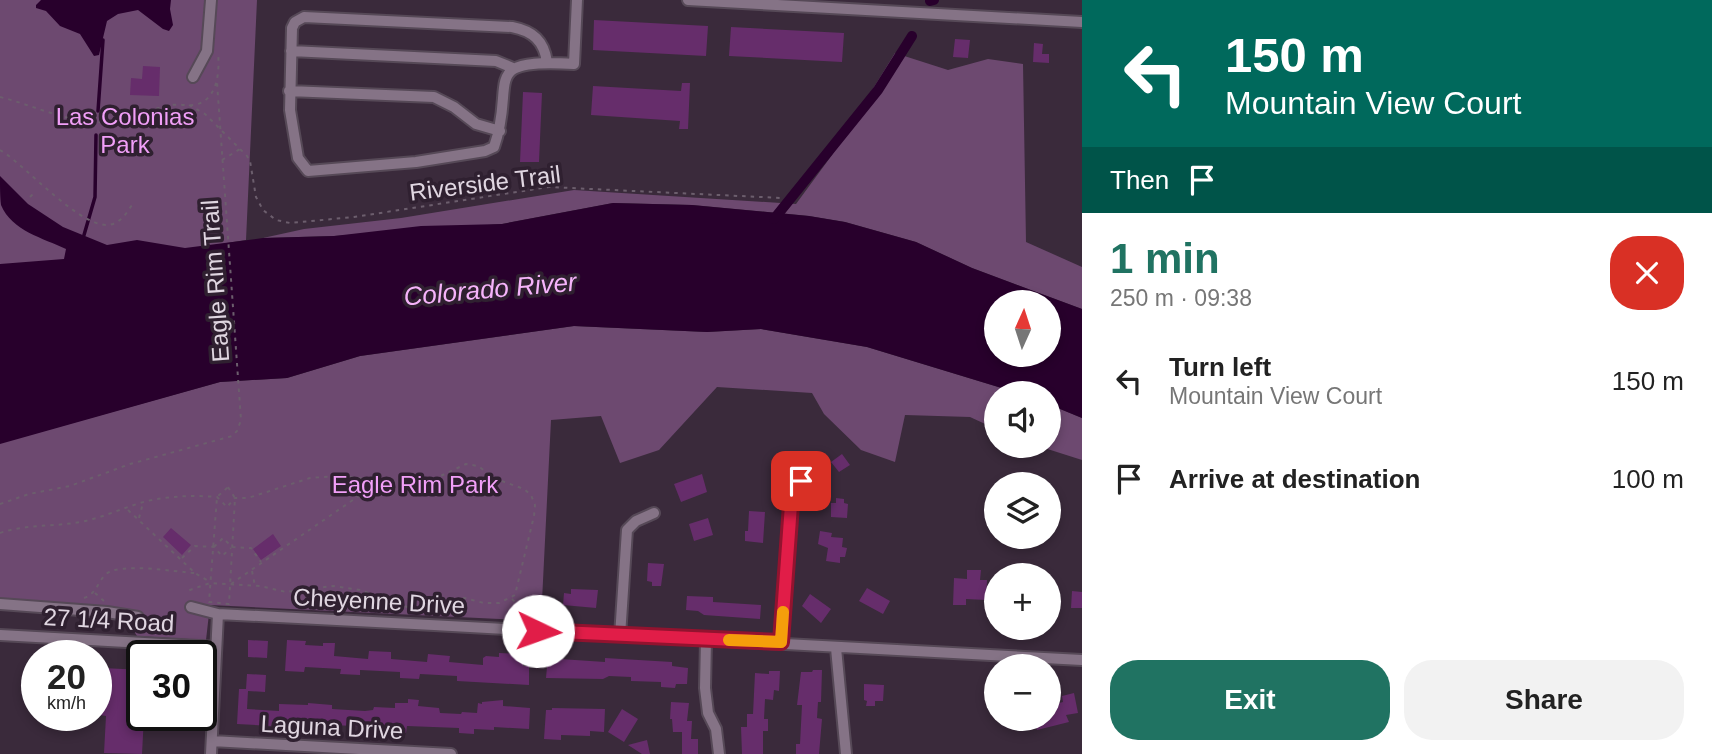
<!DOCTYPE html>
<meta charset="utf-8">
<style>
body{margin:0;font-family:Arial,sans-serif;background:#f2f2f2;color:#222;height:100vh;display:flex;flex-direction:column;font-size:26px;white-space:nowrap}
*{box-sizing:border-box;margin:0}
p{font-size:23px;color:#767676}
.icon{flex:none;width:38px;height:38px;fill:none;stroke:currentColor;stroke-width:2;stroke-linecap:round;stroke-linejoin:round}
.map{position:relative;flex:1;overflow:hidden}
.sheet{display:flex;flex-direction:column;background:#fff;width:630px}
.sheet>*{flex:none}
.guide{background:#00695c;color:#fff;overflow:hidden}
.needle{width:46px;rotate:3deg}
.controls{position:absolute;left:984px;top:290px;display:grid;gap:14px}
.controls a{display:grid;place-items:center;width:77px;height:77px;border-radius:50%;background:#fff;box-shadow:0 4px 10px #0003;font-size:35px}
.speed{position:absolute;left:21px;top:640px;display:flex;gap:14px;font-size:35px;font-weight:700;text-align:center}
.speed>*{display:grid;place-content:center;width:91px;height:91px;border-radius:50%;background:#fff;box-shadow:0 4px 10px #0003;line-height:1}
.speed small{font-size:18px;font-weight:400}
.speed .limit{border:4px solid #111;border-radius:10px;background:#fff;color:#111}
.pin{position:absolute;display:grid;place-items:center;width:60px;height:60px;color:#fff;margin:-30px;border-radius:14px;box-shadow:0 4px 10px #0006}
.me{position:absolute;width:77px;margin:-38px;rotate:93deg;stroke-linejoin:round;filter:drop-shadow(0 0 5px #0008)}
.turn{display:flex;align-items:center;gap:24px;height:147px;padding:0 28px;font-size:32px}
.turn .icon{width:91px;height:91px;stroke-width:2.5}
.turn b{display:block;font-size:49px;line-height:60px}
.then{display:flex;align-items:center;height:66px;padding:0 28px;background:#0003;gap:14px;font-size:26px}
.round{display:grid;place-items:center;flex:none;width:74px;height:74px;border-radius:28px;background:#f2f2f2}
.headline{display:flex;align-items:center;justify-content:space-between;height:119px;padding:0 28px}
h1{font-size:42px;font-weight:800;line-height:52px;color:#207362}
.cta{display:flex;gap:14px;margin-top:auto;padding:14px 28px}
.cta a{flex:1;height:80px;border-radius:28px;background:#207362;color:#fff;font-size:28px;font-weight:800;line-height:80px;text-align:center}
.cta a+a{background:#f2f2f2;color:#222}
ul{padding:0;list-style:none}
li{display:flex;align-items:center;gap:21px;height:98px;padding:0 28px}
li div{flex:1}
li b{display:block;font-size:26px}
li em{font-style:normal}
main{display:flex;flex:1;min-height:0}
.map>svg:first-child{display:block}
.green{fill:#6d4970}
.water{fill:#28002c;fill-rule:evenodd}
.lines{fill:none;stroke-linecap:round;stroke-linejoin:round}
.stream{stroke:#28002c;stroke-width:3.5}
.canal{stroke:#28002c;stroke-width:10}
.building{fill:#662d6b}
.minor-casing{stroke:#564957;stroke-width:14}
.path{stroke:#6c5e6d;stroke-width:2;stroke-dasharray:3.5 5;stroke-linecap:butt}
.minor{stroke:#857386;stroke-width:10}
.route-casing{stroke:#92132f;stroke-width:18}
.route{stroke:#e11d48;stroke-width:12}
.slow{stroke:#f59e0b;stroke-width:12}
.labels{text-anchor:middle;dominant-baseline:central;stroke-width:7;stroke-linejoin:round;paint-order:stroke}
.park-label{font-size:24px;fill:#f19ff8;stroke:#2f2030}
.street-label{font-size:24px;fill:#e0d6e1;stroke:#2f2030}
.water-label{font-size:26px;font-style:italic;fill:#f5b3fa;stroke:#2f2030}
</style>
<main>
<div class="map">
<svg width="1082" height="754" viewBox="0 0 1082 754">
<rect width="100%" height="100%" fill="#3a2a3b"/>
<path class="green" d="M0,0H257L246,240L0,279Z
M895,53L948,70L988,59L1023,64L1026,242L1082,267V309L972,268L916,242L845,222L809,216L692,205L613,203L502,224L334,236L263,238L304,229L401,218L574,190L796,204L832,155Z
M574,326L707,332L761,329L867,347L1021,394H996V429L970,417L905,415L895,462L861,450L824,414L812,393L717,387L659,450L620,463L601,416L551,420L541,621L210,605L206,640L137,636L120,609L0,599V443L220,382L287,378L360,356Z
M1048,404L1082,418V460L1038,446H1048Z"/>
<path class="water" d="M41,0H171L170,9L173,25L169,31L163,29L138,10L118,14L107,21L99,55L94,56L80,34L60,26L46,11L36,8V5Z
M0,176L28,204L63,227L107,245L137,240L185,248L263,238L334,236L421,226L502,224L613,203L692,205L809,216L845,222L916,242L972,268L1082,309V418L1048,404V394H1021L867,347L761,329L707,332L574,326L360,356L287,378L220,382L0,444V264L64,259L66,249C43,238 12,231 1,205C0,197 0,185 0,176ZM996,303H1048V355H996Z"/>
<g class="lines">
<path class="stream" d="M98,111L103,40
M84,235L95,197L96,135"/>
<path class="canal" d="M930,1L934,0
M774,219L878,90L912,36"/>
</g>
<path class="building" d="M594,20L708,26L706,56L593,50Z
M731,27L844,33L842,62L729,56Z
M955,39L970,40L968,58L953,57Z
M1034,43L1043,44L1042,54H1049V63L1033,62Z
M143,66L160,67L159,96L130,95L131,78L142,79Z
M682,83H690L688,129H679L680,121L591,115L593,86L681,91Z
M523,92L542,93L539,162H520Z
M842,454L850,465L839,472L831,462Z
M702,474L707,492L681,502L674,484Z
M836,498L844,499V503L848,504L847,518L831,517V503H836Z
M749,511L765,512L763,543L745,541V531H748Z
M708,518L713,535L694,541L689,524Z
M171,528L191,545L182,555L163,537Z
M820,531L832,533L831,537L843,538L842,547L847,548L845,557H840V563L826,561L828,548L818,544Z
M273,534L281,546L261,560L253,549Z
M648,563L664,564L661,586H652V582L647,581Z
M967,570H981L980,580H987L986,600L966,599V605H953L954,578L967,579Z
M867,588L890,601L883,614L859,601Z
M571,589L598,590L596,608L563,605L564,593L571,594Z
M1072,591L1082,592V608H1071Z
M810,594L831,609L821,623L802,606Z
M687,596L713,597V602L761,605L760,619L704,615L698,611L686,610Z
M248,640L268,641L267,658L248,657Z
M287,640L306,641L305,645L323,646V643H335L334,656L368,659L369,651L391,652V659L427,662L428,654L450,656L449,662L483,665V658L486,656L499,657V653L523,654V666H529V685L457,681V676L420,674L419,679L400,678V672L360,670V675L340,674L341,669L305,667L304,672L285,671Z
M548,655L560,656V659L605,662V658L672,662V666L688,668L687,684H676L675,688L661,687V682L631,681V677L609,676L603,679L546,678Z
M103,668L142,670V716H144L142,754L104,753L106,716L100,715Z
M813,670H822L821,702H818L817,718L822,719L819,754H796V744H800L802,705H797L801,672H812Z
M769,671H780L779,691L774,690L773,700L765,699L764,719H768V731H763V754H742L741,727H747V714H753L755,673L769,674Z
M247,674L266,675L265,692L248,691L247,709L279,711V704L308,705V703L332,705V709L365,711L373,710L374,707L395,708V703H408V699L419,700L418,706L439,708L440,713L461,714L462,712L477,713L478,703L482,704V702L503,700V706L530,708L529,729L494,727V730L474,729V734L459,733V728L407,726L406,733L394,732V728L272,722L271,726L237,724L239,689H246Z
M864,684L884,685L883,701H875V706H866L867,701L864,700Z
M1074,693L1078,713L1066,715L1069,722L1037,730L1034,719H1048V706L1063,702L1062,696Z
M671,702L689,703L687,721H692L691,739H698V754H682V732H673L672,719H670Z
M552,708L605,709L604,732L590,731V736L561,735V740L544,739L546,710H552Z
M622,709L638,719L624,742L608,732Z
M647,740L650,754H642L628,745Z"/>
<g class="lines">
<g class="minor-casing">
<path id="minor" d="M688,0L1082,22
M291,51L496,61L513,68
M547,62C544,41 533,31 512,27L304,17L295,22L292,28L290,110L298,158L308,171L416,162L485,151L494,147C517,82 476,58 574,64L577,0
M193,77L207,51L211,0
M289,91L434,97L454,107L476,124L500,131
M0,604L107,612L138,617
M191,607L218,614C506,629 794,643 1082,660
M0,635L216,647
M620,636L627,530L636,521L654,513
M706,640L705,688L708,713L716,729L719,754
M781,642L792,491L801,481
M836,648L846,754
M212,741L451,754
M211,754L218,614"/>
</g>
<path class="path" d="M0,97C37,106 75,127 115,121C133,118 149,110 166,106C175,103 184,106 193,105C217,102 220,73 218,53
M189,105L205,114L247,156L250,161L256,197L263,210L276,220L290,223L354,217L549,187L782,198
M0,150C25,164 84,234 113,224C123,220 127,212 132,205
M222,160L240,149
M30,197L34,193
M358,478L361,493
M228,487L235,498L229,604L209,602L217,497Z
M0,504L29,494L70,486L130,464L232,436L237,431L241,420L217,82
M128,510L195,573L210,582
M139,518L143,503
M0,533C26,524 53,527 80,522C103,518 124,507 147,501C170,496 193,495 217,497L227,507L235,498H248L310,478L339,476L415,484L430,481L466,464L478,466L496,479L524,489L531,495L535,505L534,516L515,595L499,603H484L464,598L425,608L407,607L360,590L333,586L286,592L260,586L210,583L187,591
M214,547L223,538L232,547L251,548L261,562
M182,558L195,546L214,547L222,556L231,548
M252,571L255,586
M231,584L379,482
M95,593L104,601
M84,598C97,593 97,583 106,574C120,562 176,572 195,573
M512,599L533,619"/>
<use href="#minor" class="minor"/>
</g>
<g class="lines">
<g class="route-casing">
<path id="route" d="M538,631L781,642L792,491L801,481"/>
</g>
<use href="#route" class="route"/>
<path class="slow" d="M729,640L781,642L783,612"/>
</g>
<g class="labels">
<g class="park-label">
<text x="125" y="116">Las Colonias<tspan x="125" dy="28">Park</tspan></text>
<text x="415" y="484">Eagle Rim Park</text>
</g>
<g class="street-label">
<text transform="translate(485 183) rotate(-7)">Riverside Trail</text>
<text transform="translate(215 281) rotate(-94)">Eagle Rim Trail</text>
<text transform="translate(379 601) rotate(3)">Cheyenne Drive</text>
<text transform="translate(109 620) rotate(3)">27 1/4 Road</text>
<text transform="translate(332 727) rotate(3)">Laguna Drive</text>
</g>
<g class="water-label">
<text transform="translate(490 289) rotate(-5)">Colorado River</text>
</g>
</g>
</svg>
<div class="controls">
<a><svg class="needle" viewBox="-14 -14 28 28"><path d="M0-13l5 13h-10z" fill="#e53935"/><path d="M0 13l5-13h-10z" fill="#767676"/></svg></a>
<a><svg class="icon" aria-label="sound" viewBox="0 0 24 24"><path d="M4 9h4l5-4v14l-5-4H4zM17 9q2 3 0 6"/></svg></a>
<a><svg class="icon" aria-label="layers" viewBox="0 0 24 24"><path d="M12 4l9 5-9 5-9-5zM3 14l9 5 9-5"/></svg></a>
<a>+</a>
<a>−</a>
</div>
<div class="speed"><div>20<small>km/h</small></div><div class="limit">30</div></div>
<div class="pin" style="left:801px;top:481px;background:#d93025"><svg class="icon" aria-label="arrive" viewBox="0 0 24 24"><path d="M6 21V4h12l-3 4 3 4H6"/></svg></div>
<svg class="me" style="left:538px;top:631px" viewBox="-20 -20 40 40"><circle r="19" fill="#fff"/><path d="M0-13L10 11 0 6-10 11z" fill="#e11d48"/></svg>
</div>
<section class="sheet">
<div class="guide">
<div class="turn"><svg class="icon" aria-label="left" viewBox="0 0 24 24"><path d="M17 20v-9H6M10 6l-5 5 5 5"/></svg><div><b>150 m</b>Mountain View Court</div></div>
<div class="then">Then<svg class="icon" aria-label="arrive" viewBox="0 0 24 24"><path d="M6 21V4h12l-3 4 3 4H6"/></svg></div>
</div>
<div class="headline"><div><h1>1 min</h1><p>250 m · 09:38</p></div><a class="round" style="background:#d93025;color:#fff"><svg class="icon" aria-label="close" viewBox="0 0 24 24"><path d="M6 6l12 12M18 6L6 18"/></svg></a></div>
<ul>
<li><svg class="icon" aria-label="left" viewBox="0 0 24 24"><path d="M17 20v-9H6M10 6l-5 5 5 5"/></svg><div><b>Turn left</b><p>Mountain View Court</p></div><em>150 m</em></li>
<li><svg class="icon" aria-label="arrive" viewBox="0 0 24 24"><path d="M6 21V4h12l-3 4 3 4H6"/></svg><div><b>Arrive at destination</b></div><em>100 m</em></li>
</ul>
<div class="cta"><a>Exit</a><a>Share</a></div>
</section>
</main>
